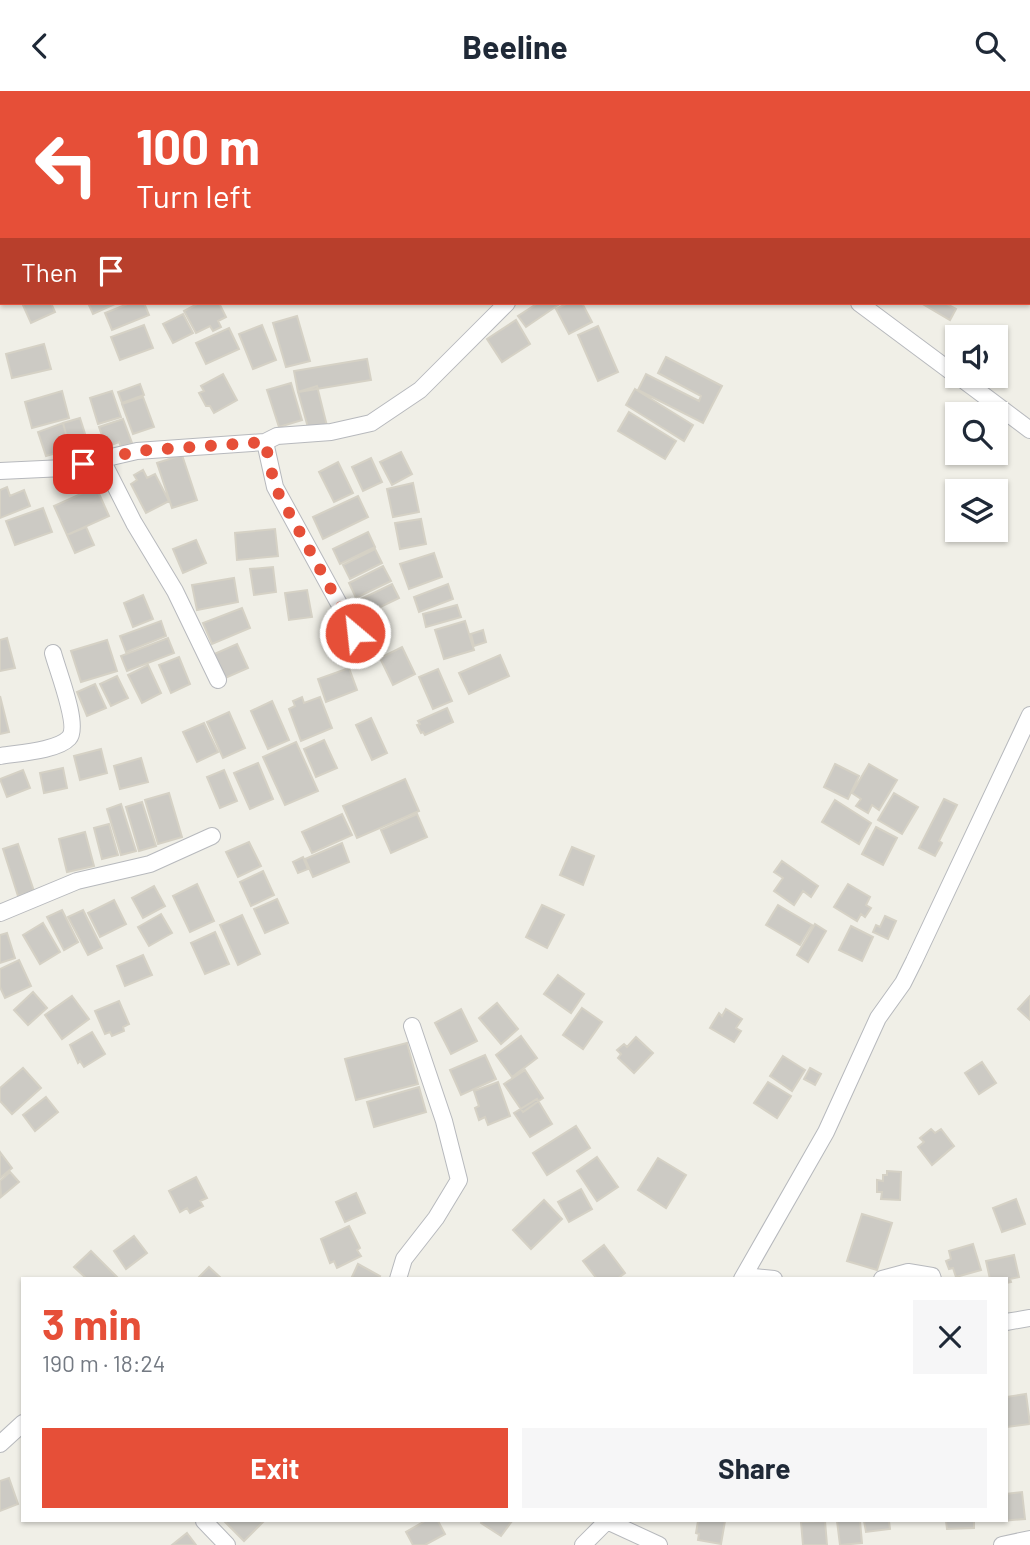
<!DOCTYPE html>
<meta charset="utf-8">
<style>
body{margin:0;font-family:Barlow,sans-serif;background:#f6f6f7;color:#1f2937;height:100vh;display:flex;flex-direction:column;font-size:26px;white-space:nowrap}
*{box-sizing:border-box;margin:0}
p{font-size:23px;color:#747a83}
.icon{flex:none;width:38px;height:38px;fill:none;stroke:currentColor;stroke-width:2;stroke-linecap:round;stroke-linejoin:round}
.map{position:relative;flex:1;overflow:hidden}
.panel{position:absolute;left:21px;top:1186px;width:987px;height:245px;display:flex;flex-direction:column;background:#fff;border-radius:0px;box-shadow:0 2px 5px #0004}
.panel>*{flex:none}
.top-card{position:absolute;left:0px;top:0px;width:1031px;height:214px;box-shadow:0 2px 5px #0004;background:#e64f38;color:#fff;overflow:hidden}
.controls{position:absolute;left:945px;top:234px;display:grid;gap:14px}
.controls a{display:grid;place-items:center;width:63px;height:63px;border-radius:0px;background:#fff;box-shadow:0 2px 5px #0004;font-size:35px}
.pin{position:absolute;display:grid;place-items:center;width:60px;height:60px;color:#fff;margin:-30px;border-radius:14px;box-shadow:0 4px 10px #0006}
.me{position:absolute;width:77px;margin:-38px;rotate:332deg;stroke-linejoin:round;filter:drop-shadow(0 0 5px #0008)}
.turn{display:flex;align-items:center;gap:24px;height:147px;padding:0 21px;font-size:32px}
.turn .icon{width:91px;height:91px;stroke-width:2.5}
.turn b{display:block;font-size:49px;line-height:60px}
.then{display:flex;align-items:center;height:66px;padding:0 21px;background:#0003;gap:14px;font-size:26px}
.round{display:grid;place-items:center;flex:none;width:74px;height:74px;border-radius:0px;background:#f6f6f7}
.summary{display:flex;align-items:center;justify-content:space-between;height:119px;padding:0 21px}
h1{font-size:42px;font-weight:700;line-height:52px;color:#e64f38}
.cta{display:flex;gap:14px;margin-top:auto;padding:14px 21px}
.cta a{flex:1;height:80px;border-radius:0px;background:#e64f38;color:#fff;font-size:28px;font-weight:700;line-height:80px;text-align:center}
.cta a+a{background:#f6f6f7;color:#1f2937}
header{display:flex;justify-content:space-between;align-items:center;height:91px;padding:0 21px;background:#fff;font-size:32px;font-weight:700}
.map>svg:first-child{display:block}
.building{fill:#cccac4;stroke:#d5d1c5;stroke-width:2}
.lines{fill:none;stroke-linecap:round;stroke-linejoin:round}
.minor-casing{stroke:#b7b9bd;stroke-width:18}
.minor{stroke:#fff;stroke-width:16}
.route{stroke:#e64f38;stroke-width:12;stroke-dasharray:0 21.6}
</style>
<header><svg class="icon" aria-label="back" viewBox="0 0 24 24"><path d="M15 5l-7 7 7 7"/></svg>Beeline<svg class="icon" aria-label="search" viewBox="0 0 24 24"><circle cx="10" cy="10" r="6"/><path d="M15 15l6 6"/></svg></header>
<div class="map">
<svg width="1030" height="1454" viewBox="0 0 1030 1454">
<rect width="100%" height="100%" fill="#f0efe7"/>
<path class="building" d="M22,212H51L55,221L31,232Z
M88,212H117L93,223Z
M130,212H144L149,224L112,239L105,222Z
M199,212H219L226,226L218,230L221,236L213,240L210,235L196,242L184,220Z
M538,212H561L526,236L518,225Z
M568,212H582L592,231L569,243L556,218Z
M921,212H945L956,218L950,229Z
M183,223L193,242L173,252L163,233Z
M297,225L310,270L286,276L273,232Z
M516,229L530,253L502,271L487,248Z
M144,234L153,257L120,269L111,246Z
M262,234L276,269L253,278L239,243Z
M598,235L618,281L598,290L578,244Z
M229,237L239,258L206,273L196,252Z
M44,253L51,278L12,287L6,263Z
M666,266L722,295L703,332L638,299L646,283L699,310L701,305L658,282Z
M367,268L371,289L298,301L294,280Z
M223,283L237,309L214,322L210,315H206L199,302L204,300L201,295Z
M291,292L302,329L279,336L267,299Z
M140,293L144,304L122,312L118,301Z
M317,295L327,335L309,340L298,301Z
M635,298L693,334L684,350L626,314Z
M62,300L69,327L32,337L25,311Z
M112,300L121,326L98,333L90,307Z
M143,306L154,336L133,343L122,313Z
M629,321L676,350L665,368L618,340Z
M80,327L88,352L70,358L63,332Z
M123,328L132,352L121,356L119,351L106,356L99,336Z
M63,332L70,358L46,365L38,341Z
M88,352L91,362L70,369L67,359Z
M401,361L412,383L392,394L380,371Z
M182,364L197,409L172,417L157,372Z
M371,367L382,391L363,400L352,376Z
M338,371L353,402L334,411L319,381Z
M143,379L147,387L155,383L169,410L146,422L131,393L137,389L134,384Z
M413,392L419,421L393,426L387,398Z
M7,396L10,405L24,399L30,415L0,427V399Z
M96,396L109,425L67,444L54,415Z
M358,405L368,426L323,448L313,426Z
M43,417L52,441L15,454L6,430Z
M421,428L426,453L400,458L395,432Z
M86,436L94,454L75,462L67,444Z
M275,438L278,465L237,469L235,442Z
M368,441L375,456L340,473L333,458Z
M196,449L206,472L183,482L173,458Z
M375,458L382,472L350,488L343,474Z
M434,462L442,486L409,498L400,473Z
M383,475L391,490L356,507L349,492Z
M273,476L276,501L254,504L250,478Z
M234,487L238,511L197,519L192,494Z
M392,493L399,507L364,524L357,510Z
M448,493L453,508L419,521L414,506Z
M307,499L312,526L289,529L285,502Z
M143,504L153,528L133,536L124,512Z
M457,514L461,526L426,536L423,523Z
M242,517L250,537L212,553L203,532Z
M161,530L166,545L126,561L120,545Z
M465,530L474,559L444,568L435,539Z
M483,539L486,551L474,555L471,543Z
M7,547L15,577L0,580V549Z
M168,547L174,562L127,580L121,565Z
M107,549L117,580L81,591L71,560Z
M237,553L248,577L223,588L212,564Z
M402,556L415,583L393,594L380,567Z
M500,564L509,585L469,603L459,582Z
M179,566L190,593L171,602L159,574Z
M148,574L161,602L142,612L128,584Z
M349,577L357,599L326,611L318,588Z
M438,578L452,610L433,618L419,586Z
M117,585L128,607L111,615L100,593Z
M95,593L106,617L87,625L77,601Z
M0,605L9,641L0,643Z
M302,606L304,612L320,606L332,637L301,650L289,618L295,615L293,610Z
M272,610L289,649L268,658L251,620Z
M447,617L453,631L425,644L423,641L421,642L417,634L420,633L418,630Z
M229,621L245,657L223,667L207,631Z
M371,627L387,662L372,669L356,634Z
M204,632L218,661L197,671L183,641Z
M324,649L337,677L316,686L304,658Z
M296,651L318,700L285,714L263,666Z
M101,658L107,682L80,689L74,665Z
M141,667L148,691L120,698L114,675Z
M258,672L273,708L250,718L234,682Z
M835,673L859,685L848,708L824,696Z
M869,673L897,689L879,719L872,714L868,722L856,715L861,708L852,702Z
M63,677L67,697L44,702L40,682Z
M23,679L30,697L7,706L0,688Z
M224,679L237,710L220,717L207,686Z
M405,688L419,720L357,747L343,715Z
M169,702L182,746L158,753L145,709Z
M894,702L918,716L902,743L878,729Z
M944,708L957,714L939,750L942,752L935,765L919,757Z
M835,709L871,732L859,753L822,731Z
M142,711L156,755L139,760L126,716Z
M121,713L136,760L121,764L107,718Z
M342,723L352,744L312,762L302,741Z
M417,723L427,746L391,762L381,739Z
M109,733L118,764L102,768L94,737Z
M876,736L897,747L883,774L862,763Z
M85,741L94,775L67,781L59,748Z
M249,751L261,775L238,786L226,761Z
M342,752L349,771L313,786L305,768Z
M18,753L34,800L18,805L3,758Z
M572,756L594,765L583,794L560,784Z
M303,766L308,778L298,782L293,771Z
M782,770L818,795L811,806L803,800L794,814L774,800L783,787L774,781Z
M263,780L274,804L251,815L240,791Z
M197,793L214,830L190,841L173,805Z
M848,793L870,806L866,814L871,817L865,826L861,823L857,830L834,816Z
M154,795L165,815L143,827L132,807Z
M277,808L288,832L265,842L254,818Z
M114,809L126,833L100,846L88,822Z
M542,814L564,824L547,857L526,846Z
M778,814L812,834L800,854L766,834Z
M62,819L78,851L64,859L47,826Z
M83,819L102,857L88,864L68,826Z
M161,823L172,842L149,855L138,836Z
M242,824L260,863L238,874L220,834Z
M885,825L896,830L888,848L873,841L876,834L880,836Z
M43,832L60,861L40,873L23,844Z
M815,833L826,840L808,871L797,864Z
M851,835L873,846L862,870L839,859Z
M215,841L229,873L205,883L191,852Z
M7,842L15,867L0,872V844Z
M143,864L152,884L125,895L117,875Z
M19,869L31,895L5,907L0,896V878Z
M558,884L584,903L571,922L544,903Z
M33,901L47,917L28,934L14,919Z
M72,905L89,928L62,948L45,924Z
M1030,905V929L1018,918Z
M119,910L129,933L123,936L124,940L112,945L110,941L105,943L95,920Z
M497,912L518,938L501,953L479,927Z
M582,917L602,931L583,958L563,944Z
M461,918L477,950L451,963L435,932Z
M726,918L742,928L736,937L741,940L734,951L710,937L719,922L722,925Z
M92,941L105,963L84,976L80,970L78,972L70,954Z
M521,945L537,967L512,986L496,964Z
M636,946L653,962L634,982L618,967L621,963L617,959L624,953L627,956Z
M407,952L418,993L356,1009L345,968Z
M485,964L496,988L461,1004L450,979Z
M783,965L805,979L792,1000L770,985Z
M982,971L996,992L979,1003L965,982Z
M23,977L41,997L12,1023L0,1010V997Z
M810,977L821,983L815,994L804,988Z
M525,979L543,1007L523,1021L504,993Z
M498,991L510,1025L488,1034L485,1026L479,1029L475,1017L479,1015L474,1000Z
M768,991L791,1005L777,1027L754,1012Z
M419,996L426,1021L374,1036L367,1011Z
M46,1006L58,1021L35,1040L23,1024Z
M537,1008L552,1033L530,1046L514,1022Z
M576,1035L590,1057L547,1084L533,1062Z
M931,1038L935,1042L941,1038L954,1055L932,1074L918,1056L924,1051L920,1047Z
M0,1061L12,1077L0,1087Z
M597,1066L618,1096L597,1110L577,1080Z
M658,1067L686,1084L666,1117L638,1099Z
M887,1080L901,1081L900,1109L881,1108L882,1101H877V1089L883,1090V1084H887Z
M10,1081L19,1091L1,1106L0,1090Z
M196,1086L207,1107L200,1110L203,1115L190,1122L187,1117L180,1121L169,1100Z
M581,1098L592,1118L569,1131L558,1111Z
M356,1102L365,1122L345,1131L336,1111Z
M1016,1108L1025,1133L1002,1141L993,1117Z
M544,1109L562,1128L531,1158L513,1139Z
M862,1123L892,1132L877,1179L847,1170Z
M349,1135L360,1157L357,1159L361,1165L337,1177L334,1170L330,1172L321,1148Z
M134,1145L147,1162L126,1178L114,1160Z
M973,1153L981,1179L956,1186L953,1177L949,1178L946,1170L951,1168L949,1160Z
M604,1154L625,1182L617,1188H597L583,1170Z
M91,1160L119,1188H87L74,1176Z
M1014,1164L1019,1186L1010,1188L1011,1191L1006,1192V1188H990L986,1170Z
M358,1173L380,1185L378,1188H351Z
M209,1176L222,1188H197Z
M1026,1303L1030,1333L1006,1336V1306Z
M9,1387L18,1413L0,1420V1390Z
M1022,1401L1025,1428L1001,1430H1006V1403Z
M224,1430H264L244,1450Z
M425,1430H438L445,1443L425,1454H413L406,1441Z
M482,1430H512L501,1445L481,1432Z
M698,1430H725L721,1453L698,1449L699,1443L696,1442Z
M825,1430L827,1454H803L801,1431Z
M837,1430H860L862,1452L840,1454Z
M864,1430H889L890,1438L866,1441Z
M946,1430H974V1437L947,1438Z
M187,1442L196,1454H172Z"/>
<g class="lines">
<g class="minor-casing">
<path id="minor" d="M229,0L230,2
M591,0L593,2
M38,2L40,0
M937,2V0
M0,24L2,23
M1029,93L1030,94
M0,187L2,186
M859,212L957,285
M958,285L1030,339
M265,351L275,396L355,542
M102,369L134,432L175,500L218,589
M0,380L64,377L137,360L265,351L277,345L331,341L371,332L420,299L507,212
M0,665C17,662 57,660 69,647C80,635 57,578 53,562
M0,822L77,790L150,773L212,745
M744,1185L774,1188
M398,1188L404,1168L436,1127L459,1089L444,1030L412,935
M742,1188L826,1041L878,927L903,892L914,870L1030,624
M882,1188L908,1181L932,1185L933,1188
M1006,1231L1030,1227
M0,1353L23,1332
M204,1430L227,1454
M607,1430L659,1454
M583,1454L607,1430
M1002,1454L1030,1448"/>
</g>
<use href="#minor" class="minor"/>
</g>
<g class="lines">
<path class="route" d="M83,373L137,360L265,351L275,396L355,542"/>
</g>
</svg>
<div class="controls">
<a><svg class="icon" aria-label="sound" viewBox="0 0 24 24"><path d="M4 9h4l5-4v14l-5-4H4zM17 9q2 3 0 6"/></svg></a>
<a><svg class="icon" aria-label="search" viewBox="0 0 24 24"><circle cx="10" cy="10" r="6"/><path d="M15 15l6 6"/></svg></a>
<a><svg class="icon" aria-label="layers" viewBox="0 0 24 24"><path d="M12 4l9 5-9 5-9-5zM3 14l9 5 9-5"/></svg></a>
</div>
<div class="pin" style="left:83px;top:373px;background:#d93025"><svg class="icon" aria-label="arrive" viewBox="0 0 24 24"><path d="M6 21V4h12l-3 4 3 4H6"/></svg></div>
<svg class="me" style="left:355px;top:542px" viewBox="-20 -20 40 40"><circle r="17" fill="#e64f38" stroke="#fff" stroke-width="3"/><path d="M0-11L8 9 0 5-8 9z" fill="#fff"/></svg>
<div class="top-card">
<div class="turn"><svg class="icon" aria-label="left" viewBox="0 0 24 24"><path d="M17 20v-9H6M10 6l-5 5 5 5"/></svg><div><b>100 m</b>Turn left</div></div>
<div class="then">Then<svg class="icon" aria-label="arrive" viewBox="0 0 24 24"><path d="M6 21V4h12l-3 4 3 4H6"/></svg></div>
</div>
<section class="panel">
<div class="summary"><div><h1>3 min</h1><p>190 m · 18:24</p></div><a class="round"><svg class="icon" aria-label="close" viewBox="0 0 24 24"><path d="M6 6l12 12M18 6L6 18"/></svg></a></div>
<div class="cta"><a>Exit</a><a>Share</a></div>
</section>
</div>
